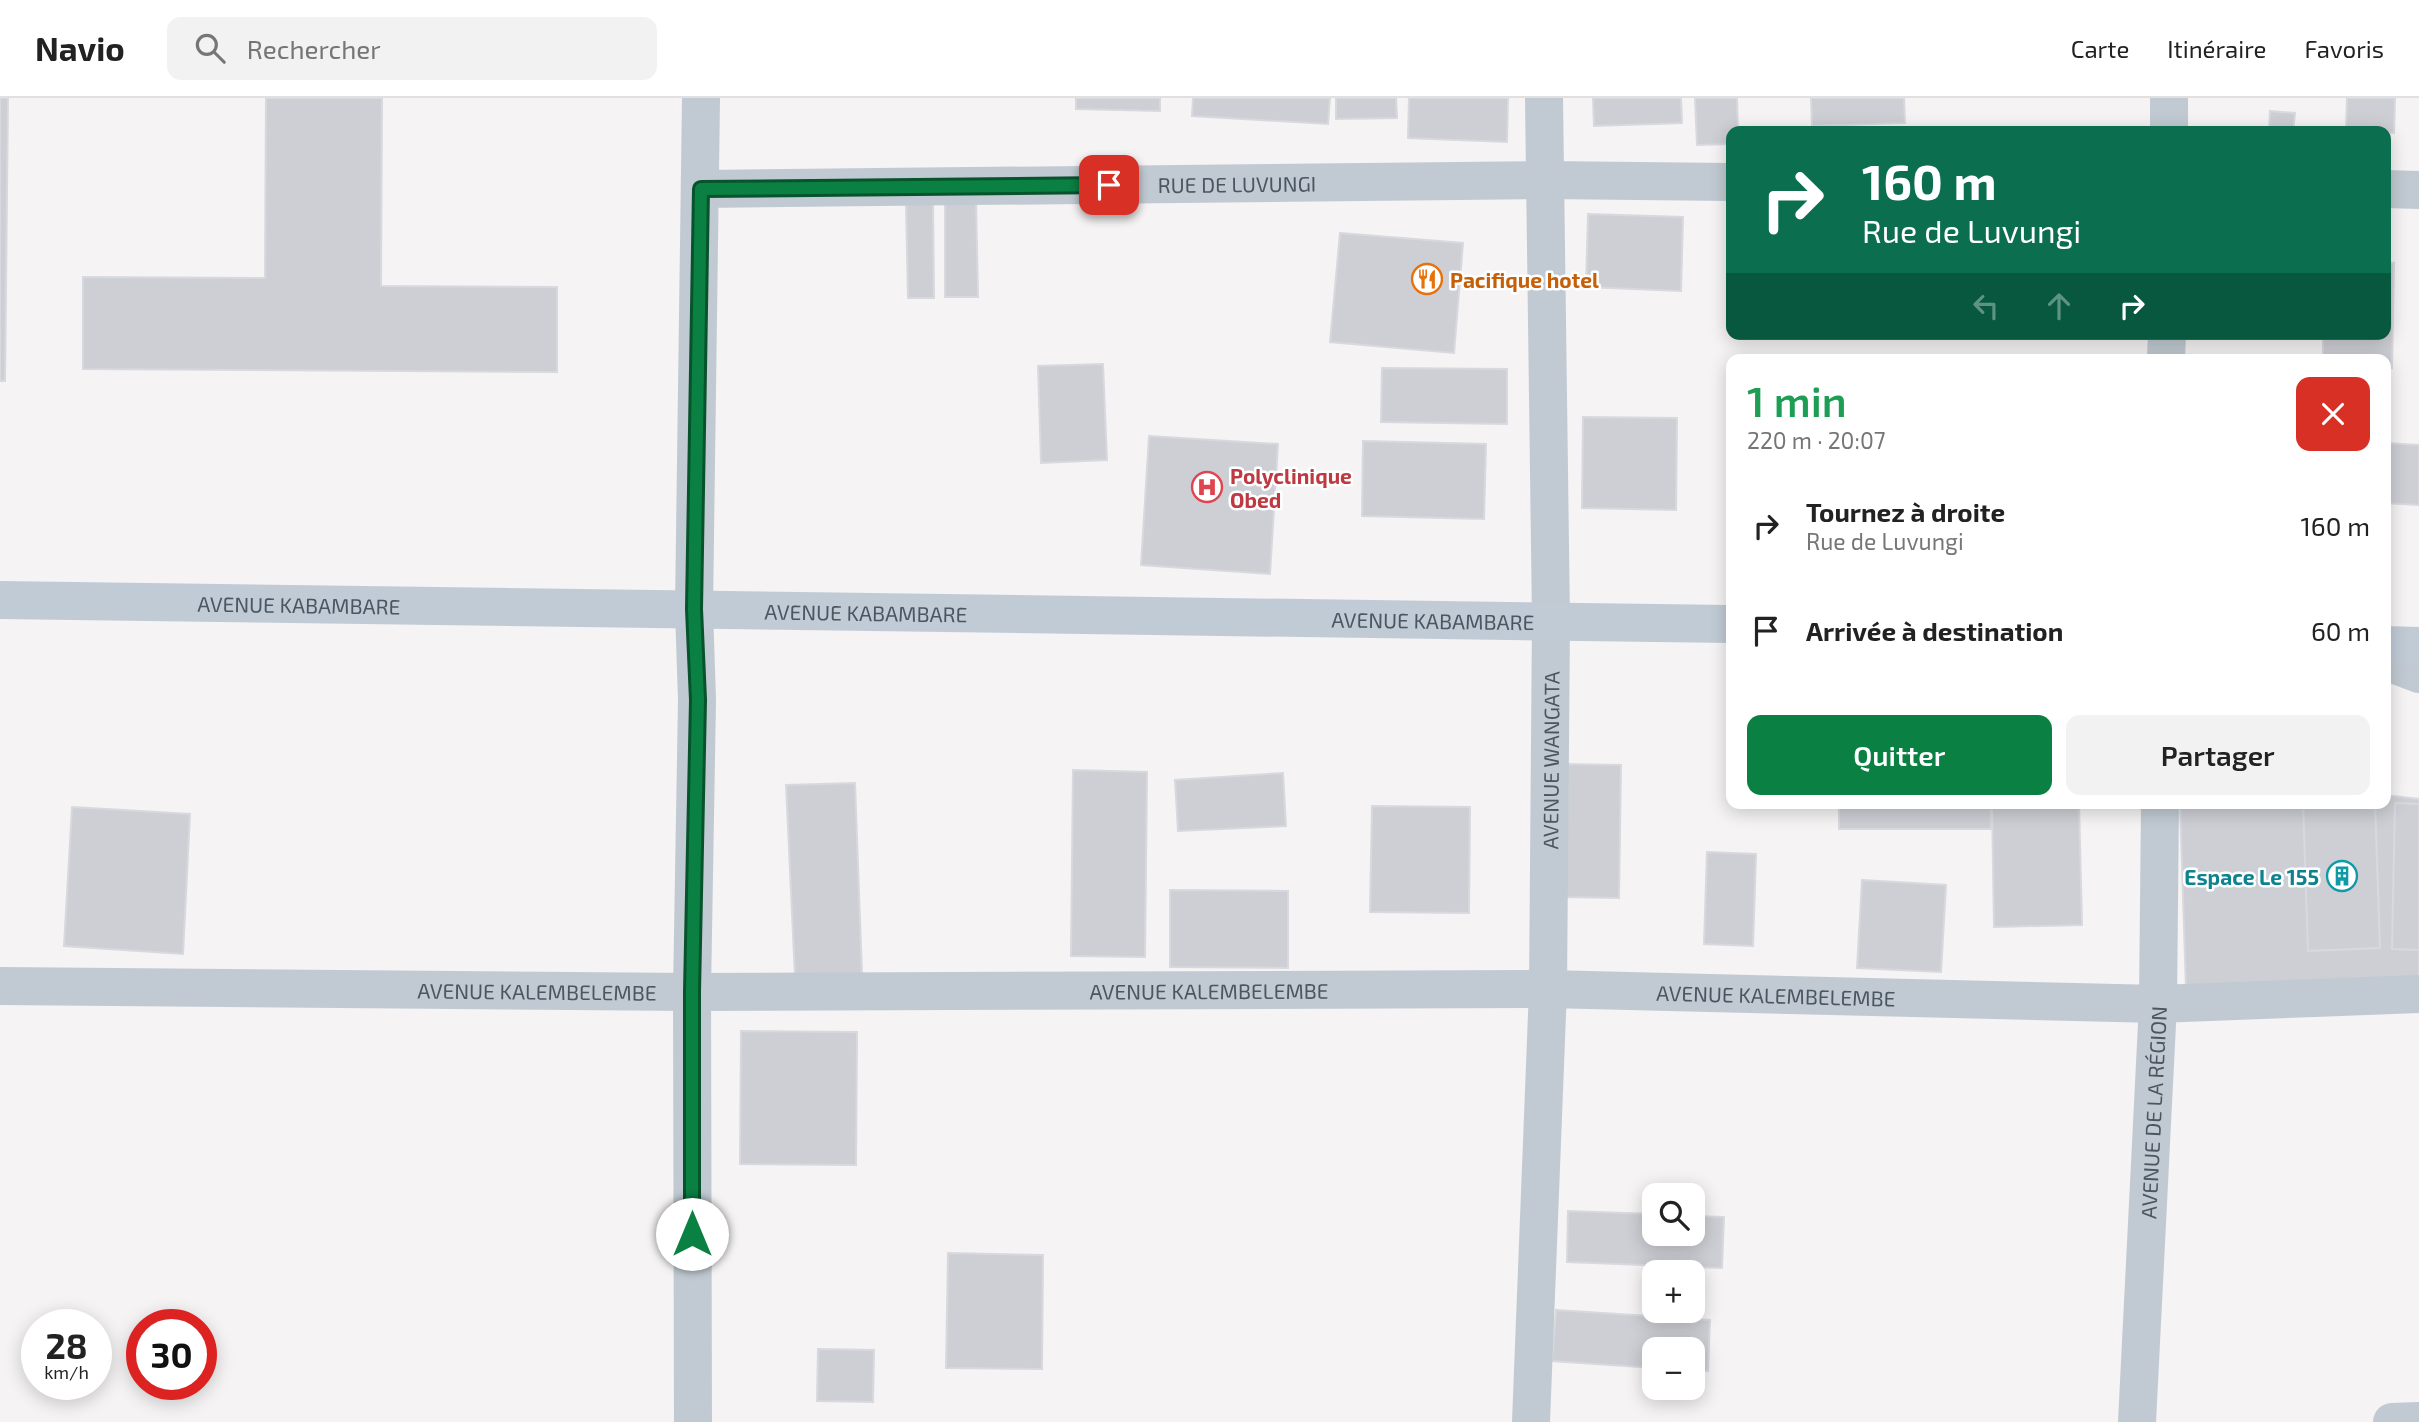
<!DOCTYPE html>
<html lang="fr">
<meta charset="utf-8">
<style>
body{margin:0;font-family:"Exo 2",sans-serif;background:#f2f2f2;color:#222;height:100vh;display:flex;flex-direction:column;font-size:26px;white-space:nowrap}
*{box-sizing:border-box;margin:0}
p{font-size:23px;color:#767676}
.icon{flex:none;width:38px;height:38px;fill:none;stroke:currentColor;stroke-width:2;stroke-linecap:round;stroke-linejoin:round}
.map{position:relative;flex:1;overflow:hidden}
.details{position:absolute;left:1726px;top:256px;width:665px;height:455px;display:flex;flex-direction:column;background:#fff;border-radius:14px;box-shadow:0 4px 18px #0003}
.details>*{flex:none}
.top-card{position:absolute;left:1726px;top:28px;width:665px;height:214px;border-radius:14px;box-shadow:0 4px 18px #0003;background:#0b6e4f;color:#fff;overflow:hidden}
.fabs{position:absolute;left:1642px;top:1085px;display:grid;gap:14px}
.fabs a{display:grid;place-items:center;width:63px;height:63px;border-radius:14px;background:#fff;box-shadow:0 4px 18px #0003;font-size:35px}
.speed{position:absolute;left:21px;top:1211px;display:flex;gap:14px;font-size:35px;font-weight:700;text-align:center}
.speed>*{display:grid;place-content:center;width:91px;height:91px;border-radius:50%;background:#fff;box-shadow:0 4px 18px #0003;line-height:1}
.speed small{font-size:18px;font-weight:400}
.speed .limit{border:10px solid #d22;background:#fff;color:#111}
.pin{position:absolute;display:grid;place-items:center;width:60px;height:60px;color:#fff;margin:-30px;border-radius:14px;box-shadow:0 4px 10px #0006}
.me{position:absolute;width:77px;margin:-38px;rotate:0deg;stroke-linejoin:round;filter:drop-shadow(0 0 5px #0008)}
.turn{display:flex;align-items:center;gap:24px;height:147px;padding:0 21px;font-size:32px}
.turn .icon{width:91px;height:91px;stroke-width:2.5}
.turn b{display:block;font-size:49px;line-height:60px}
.lanes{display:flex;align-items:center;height:66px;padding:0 21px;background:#0003;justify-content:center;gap:35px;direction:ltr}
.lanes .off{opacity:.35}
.round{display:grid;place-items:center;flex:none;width:74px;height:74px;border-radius:14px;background:#f2f2f2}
.headline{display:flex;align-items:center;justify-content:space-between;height:119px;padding:0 21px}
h1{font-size:42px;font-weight:600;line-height:52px;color:#1e9e55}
.cta{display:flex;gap:14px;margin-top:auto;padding:14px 21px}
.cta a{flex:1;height:80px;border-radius:14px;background:#0b8043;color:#fff;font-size:28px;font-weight:600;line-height:80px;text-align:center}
.cta a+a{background:#f2f2f2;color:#222}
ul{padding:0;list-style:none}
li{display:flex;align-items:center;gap:21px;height:105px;padding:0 21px}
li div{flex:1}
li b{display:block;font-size:26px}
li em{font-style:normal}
header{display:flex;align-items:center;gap:42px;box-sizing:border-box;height:98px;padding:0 35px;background:#fff;border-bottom:2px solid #e0e0e0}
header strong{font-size:33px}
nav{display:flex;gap:38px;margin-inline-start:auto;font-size:24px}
.search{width:490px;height:63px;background:#f2f2f2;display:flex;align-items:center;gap:18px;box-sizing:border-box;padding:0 24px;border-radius:14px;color:#767676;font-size:26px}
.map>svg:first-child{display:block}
.building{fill:#cdcfd5;stroke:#d7d9de;stroke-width:2}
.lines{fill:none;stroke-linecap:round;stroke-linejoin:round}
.minor{stroke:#c1cad2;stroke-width:38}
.tertiary{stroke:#c1cad2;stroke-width:38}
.secondary{stroke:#c1cbd6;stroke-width:38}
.route-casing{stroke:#07532c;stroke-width:18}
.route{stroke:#0b8043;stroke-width:12}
.labels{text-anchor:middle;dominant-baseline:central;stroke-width:5;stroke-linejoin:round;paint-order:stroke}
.street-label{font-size:21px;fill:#4a5661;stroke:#fff}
.food-label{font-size:21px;font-weight:bold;fill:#c56008;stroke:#fff;text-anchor:start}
.health-label{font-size:21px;font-weight:bold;fill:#be3a42;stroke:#fff;text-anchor:start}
.culture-label{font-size:21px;font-weight:bold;fill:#0d838f;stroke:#fff;text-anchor:end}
</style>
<header>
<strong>Navio</strong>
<div class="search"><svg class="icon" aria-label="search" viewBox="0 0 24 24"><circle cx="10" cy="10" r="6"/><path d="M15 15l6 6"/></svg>Rechercher</div>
<nav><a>Carte</a><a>Itinéraire</a><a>Favoris</a></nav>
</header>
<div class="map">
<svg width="2419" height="1324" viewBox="0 0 2419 1324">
<rect width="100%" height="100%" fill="#f5f3f3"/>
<path class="building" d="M0,0H8L5,283H0Z
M266,0H382L381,188L557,189V274L83,271V179L265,180Z
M1076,0H1160V13L1076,11Z
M1193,0H1330L1328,26L1192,18Z
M1336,0H1396L1397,20L1336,21Z
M1409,0H1508L1507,44L1408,40Z
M1593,0H1681L1682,25L1594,28Z
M1695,0H1737L1738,33H1731V46L1697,47Z
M1811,0H1904L1905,25L1812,28Z
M2347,0H2395L2394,35L2346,33Z
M2270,13L2295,15L2293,33H2269Z
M945,102H976L978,199H945Z
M933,105L934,200H908L906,106Z
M1588,116L1683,119L1681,193L1586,189Z
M1340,135L1463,145L1454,255L1330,244Z
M2385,164L2394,165L2392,270L2385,269V261H2323V236H2385Z
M1103,266L1107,362L1041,365L1038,268Z
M1382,270L1507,271V326L1381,324Z
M1583,319L1677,320L1676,412L1582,410Z
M1149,338L1278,346L1270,476L1141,467Z
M1363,343L1486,346L1484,421L1362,418Z
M2385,345L2419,347V407L2385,405Z
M1561,666L1621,667L1619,800L1560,799Z
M1073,672L1147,674L1145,859L1071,858Z
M1283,675L1286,728L1178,733L1175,682Z
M855,685L862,876L795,879L786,687Z
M2385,697L2419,701V879L2186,891L2180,705H2385Z
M1839,705H1991V731H1839Z
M1992,705H2079L2082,827L1994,829Z
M2303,705H2375L2380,850L2308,853Z
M2395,705L2419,706V852L2392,851Z
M1372,708L1470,709L1469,815L1370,814Z
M72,709L190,716L183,856L64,848Z
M1707,754L1756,756L1753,848L1704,846Z
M1862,782L1946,787L1941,874L1857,870Z
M1170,792L1288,793V870L1170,869Z
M741,933L857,934L856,1067L740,1066Z
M1568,1113L1654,1116V1136H1692V1118L1724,1119L1722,1170L1567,1164Z
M948,1155L1043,1157L1042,1271L946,1270Z
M1556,1212L1710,1222L1708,1273L1692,1272V1251H1654V1270L1552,1263Z
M1556,1212L1710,1222L1708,1273L1692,1272V1251H1654V1270L1552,1263Z
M818,1251L874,1252L873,1304L817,1303Z"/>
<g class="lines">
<g class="minor">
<path d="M2169,0V33"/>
<path id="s1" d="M700,91L1545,82L1731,84"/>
<path d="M2385,91L2419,92"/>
<path d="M2166,261L2167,236"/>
<path id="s2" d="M0,888L692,894L1548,891L2158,906L2419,896"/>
<path d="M693,1324L692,894L697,602L694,511L701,0"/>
<path id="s3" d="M2137,1324L2158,906L2160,705"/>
<path d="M2392,1324L2419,1323"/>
</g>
<g class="tertiary">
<path d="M2385,563L2419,576"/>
<path id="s4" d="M1531,1324L1548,891L1551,522L1544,0"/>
</g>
<g class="secondary">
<path id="s5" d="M0,502L1731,526"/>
<path d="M2385,547L2419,548"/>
</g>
</g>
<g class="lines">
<g class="route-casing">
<path id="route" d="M692,1136V894L698,602L694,511L701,91L1109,87"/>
</g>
<use href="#route" class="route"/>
</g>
<defs>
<g id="restaurant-ring" transform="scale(1.575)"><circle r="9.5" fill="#fff" stroke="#e8710a" stroke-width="1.5"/><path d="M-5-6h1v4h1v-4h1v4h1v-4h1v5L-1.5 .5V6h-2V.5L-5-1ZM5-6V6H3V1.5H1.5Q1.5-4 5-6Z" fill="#e8710a"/></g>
<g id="hospital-ring" transform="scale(1.575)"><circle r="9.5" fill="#fff" stroke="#e0444e" stroke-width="1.5"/><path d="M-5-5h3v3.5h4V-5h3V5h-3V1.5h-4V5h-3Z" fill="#e0444e"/></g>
<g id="building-ring" transform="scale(1.575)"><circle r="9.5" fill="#fff" stroke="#0f9aa8" stroke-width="1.5"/><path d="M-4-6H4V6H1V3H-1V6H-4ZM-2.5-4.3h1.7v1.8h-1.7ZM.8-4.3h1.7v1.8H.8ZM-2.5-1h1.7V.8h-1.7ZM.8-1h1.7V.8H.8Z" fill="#0f9aa8"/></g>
</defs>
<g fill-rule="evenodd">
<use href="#restaurant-ring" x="1427" y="181"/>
<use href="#hospital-ring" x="1207" y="389"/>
<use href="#building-ring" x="2342" y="778"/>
</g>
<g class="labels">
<g class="street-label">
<text stroke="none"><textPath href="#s1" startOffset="537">RUE DE LUVUNGI</textPath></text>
<text stroke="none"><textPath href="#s5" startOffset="299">AVENUE KABAMBARE</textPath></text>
<text stroke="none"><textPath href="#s5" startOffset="866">AVENUE KABAMBARE</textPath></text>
<text stroke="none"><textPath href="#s5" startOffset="1433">AVENUE KABAMBARE</textPath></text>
<text stroke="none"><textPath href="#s4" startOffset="662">AVENUE WANGATA</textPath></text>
<text stroke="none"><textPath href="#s2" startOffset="537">AVENUE KALEMBELEMBE</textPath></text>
<text stroke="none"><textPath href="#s2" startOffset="1209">AVENUE KALEMBELEMBE</textPath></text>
<text stroke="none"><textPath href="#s2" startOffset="1776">AVENUE KALEMBELEMBE</textPath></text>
<text stroke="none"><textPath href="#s3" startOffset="310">AVENUE DE LA RÉGION</textPath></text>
</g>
<g class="food-label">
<text x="1450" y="181">Pacifique hotel</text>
</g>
<g class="health-label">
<text x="1230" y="377">Polyclinique<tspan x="1230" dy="24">Obed</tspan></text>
</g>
<g class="culture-label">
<text x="2319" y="778">Espace Le 155</text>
</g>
</g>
</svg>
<div class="fabs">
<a><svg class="icon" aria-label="search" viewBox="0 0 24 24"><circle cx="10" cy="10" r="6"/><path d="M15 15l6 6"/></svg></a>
<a>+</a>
<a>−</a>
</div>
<div class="speed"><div>28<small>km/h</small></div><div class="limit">30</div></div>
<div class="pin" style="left:1109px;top:87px;background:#d93025"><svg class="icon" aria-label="arrive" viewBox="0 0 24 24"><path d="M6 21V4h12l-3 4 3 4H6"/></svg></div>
<svg class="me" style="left:692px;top:1136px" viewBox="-20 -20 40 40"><circle r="19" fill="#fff"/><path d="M0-13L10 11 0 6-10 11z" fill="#0b8043"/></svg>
<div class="top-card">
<div class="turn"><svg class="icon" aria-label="right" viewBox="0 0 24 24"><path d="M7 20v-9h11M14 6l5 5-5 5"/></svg><div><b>160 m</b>Rue de Luvungi</div></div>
<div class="lanes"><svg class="icon off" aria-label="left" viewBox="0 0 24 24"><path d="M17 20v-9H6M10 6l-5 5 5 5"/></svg><svg class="icon off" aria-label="ahead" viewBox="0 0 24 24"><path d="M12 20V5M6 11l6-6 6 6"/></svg><svg class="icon" aria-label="right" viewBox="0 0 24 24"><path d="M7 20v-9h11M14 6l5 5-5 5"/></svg></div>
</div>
<section class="details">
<div class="headline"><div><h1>1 min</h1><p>220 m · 20:07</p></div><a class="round" style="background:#d93025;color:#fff"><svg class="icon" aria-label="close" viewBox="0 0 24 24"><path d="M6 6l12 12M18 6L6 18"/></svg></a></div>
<ul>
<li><svg class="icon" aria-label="right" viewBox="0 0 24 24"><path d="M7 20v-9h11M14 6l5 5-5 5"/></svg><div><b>Tournez à droite</b><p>Rue de Luvungi</p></div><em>160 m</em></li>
<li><svg class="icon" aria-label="arrive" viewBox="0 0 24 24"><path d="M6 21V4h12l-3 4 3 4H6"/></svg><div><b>Arrivée à destination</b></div><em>60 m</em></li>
</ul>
<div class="cta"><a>Quitter</a><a>Partager</a></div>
</section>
</div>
